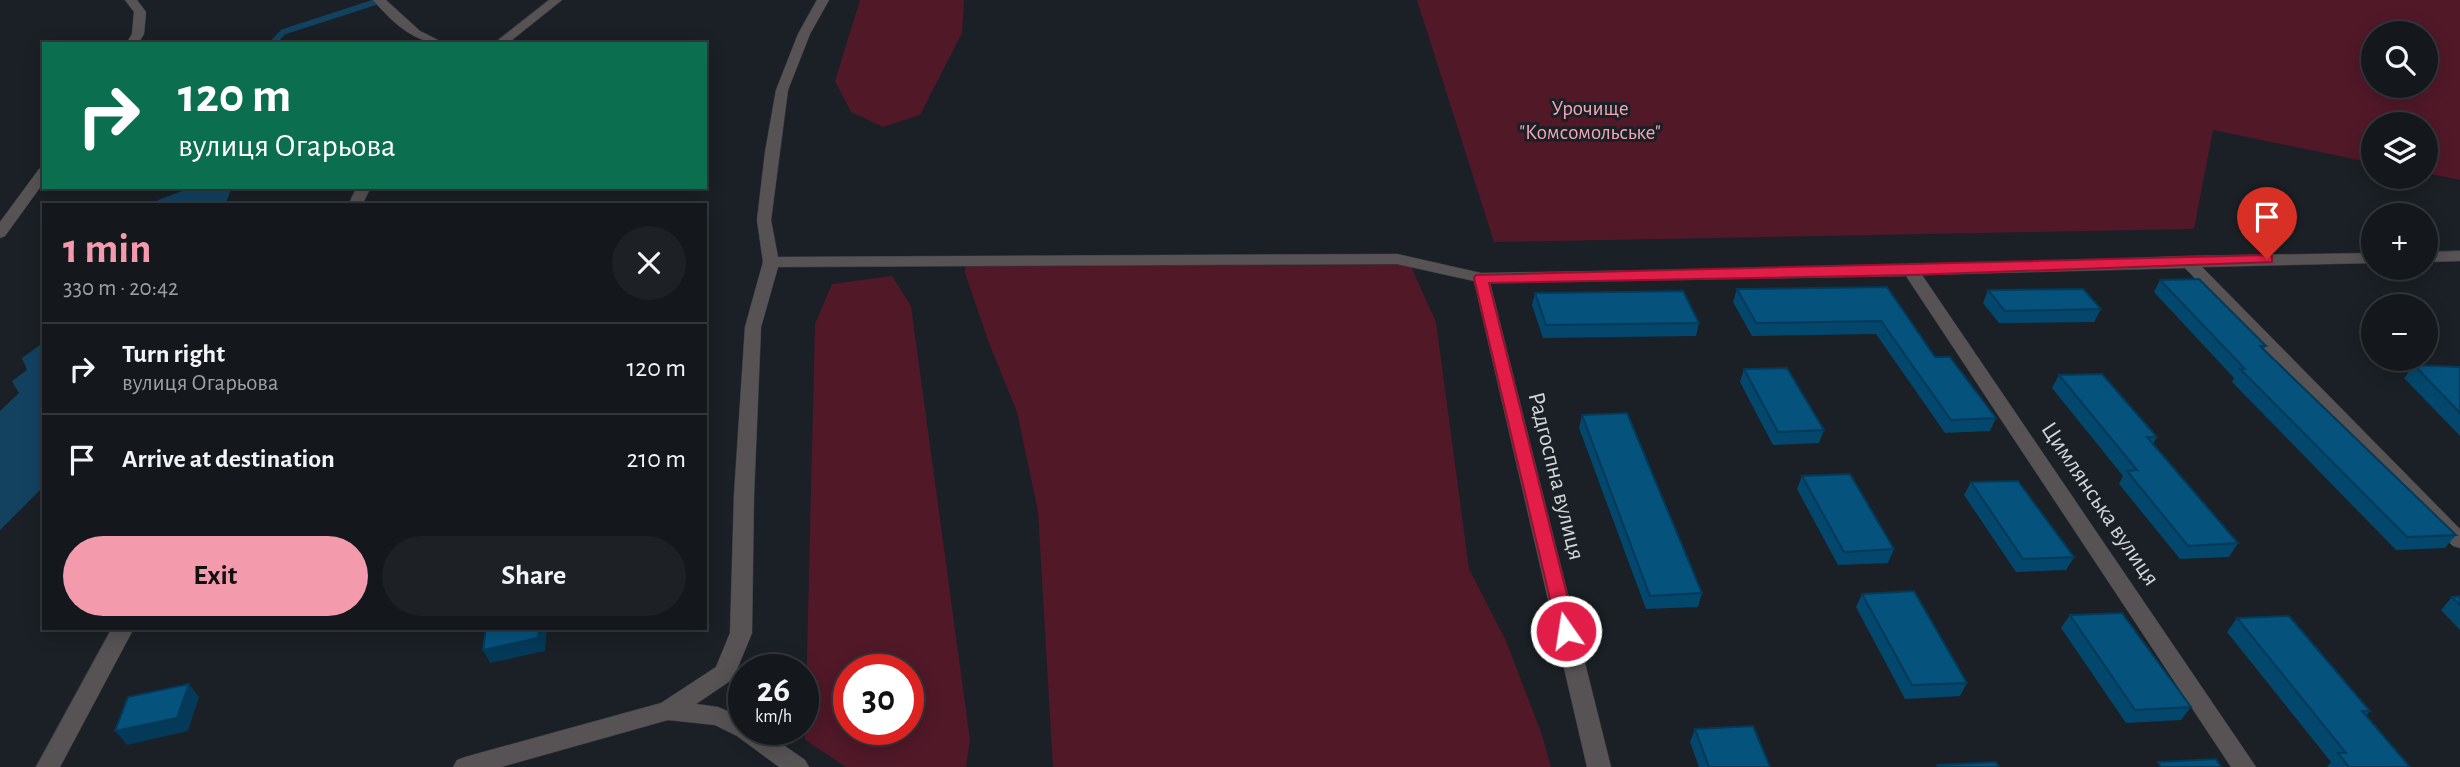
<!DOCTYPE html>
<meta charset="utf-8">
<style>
body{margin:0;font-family:"Alegreya Sans",sans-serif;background:#1d2125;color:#f1f3f6;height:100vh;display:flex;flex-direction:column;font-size:26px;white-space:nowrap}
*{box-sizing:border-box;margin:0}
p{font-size:23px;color:#9da0a3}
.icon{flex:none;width:38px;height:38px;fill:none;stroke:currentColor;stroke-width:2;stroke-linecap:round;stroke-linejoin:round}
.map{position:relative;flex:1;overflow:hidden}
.side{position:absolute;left:42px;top:203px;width:665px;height:427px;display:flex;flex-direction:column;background:#14181c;border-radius:0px;box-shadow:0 4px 18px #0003,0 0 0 2px #33373b}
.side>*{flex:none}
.guide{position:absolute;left:42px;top:42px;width:665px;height:147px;border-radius:0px;box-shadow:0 4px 18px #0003,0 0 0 2px #33373b;background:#0b6e4f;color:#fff;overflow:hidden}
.tools{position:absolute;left:2361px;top:21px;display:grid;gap:14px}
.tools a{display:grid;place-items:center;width:77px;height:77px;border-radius:50%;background:#14181c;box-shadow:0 4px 18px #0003,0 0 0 2px #33373b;font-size:35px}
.speed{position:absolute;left:728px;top:654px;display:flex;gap:14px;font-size:35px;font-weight:700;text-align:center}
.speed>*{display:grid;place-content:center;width:91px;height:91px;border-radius:50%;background:#14181c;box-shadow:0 4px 18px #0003,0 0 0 2px #33373b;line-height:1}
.speed small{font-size:18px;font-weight:400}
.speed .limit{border:10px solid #d22;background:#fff;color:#111}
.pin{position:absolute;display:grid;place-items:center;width:60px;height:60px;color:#fff;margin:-72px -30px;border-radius:50% 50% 50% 0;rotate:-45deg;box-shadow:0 0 7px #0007}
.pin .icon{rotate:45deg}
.me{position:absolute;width:77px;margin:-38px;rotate:347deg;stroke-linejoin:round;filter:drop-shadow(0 0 5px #0008)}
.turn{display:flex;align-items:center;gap:24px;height:147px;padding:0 21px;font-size:32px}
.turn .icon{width:91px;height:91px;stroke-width:2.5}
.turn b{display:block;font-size:49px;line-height:60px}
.round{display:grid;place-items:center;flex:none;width:74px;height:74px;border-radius:37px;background:#1d2125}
.headline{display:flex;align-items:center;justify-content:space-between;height:119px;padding:0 21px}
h1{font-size:42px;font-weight:700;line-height:52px;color:#f39aac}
.button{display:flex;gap:14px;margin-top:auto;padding:14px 21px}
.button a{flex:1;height:80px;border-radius:42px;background:#f39aac;color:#111;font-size:28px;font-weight:700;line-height:80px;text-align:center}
.button a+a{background:#1d2125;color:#f1f3f6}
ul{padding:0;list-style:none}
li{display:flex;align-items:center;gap:21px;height:91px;padding:0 21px;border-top:2px solid #33373b}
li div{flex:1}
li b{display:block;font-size:26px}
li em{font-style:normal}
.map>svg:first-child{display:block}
.green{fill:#511828;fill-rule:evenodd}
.water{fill:#134261}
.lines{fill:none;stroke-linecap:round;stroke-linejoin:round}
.stream{stroke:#134261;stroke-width:6}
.minor-casing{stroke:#373d42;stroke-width:1}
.minor{fill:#575354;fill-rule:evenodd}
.wall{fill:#04476c}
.shaded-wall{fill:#043958}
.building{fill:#05527d;stroke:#043958;stroke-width:2}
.route{fill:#e11d48;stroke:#92132f;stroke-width:2}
.labels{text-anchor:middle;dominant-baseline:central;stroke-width:6;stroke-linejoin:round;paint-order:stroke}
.far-park-label{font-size:21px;fill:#f2a7b5;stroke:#1a2025}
.street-label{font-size:24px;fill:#d1d5d8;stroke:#1a2025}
</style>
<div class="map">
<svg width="2460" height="767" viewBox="0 0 2460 767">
<rect width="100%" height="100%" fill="#1a2025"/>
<path class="green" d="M860,0H964L962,33L920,115L883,127L851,112L835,81Z
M1417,0H2460V180L2426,173V124H2373V163L2213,130L2194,229L1494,242ZM2373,33H2426V86H2373Z
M965,260L1410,264L1436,322L1469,569L1506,641L1541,732L1551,767H1053L1038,511L1017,412L989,343L965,273Z
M892,276L911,306L970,740L966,767H846L805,740L815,324L832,284ZM849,670H908V730H849Z"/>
<path class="water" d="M193,187H232L225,205H156L158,200Z
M44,342V486L0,530V411L19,393L12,381L27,370L22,358Z"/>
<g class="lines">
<path class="stream" d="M272,44L283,32L382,0"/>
<g class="minor-casing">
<path id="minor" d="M125,0H137L146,12L144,34L138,44H126L132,34L134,12Z
M373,0H386L420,31L446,44C415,44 393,23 373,0Z
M549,0H562L507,44H493Z
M817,0H829L810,34L788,90L771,220L778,257L1397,254L1481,273L1911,266L2187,256L2373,253V263L2202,267L2460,529V548L2453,546L2185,268L1922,275L2256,767H2231L1906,276L1490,283L1611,767H1587L1474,281L1397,264L778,267L761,327L754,495L752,633L733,679L696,704L718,707L744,718V730H762L805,760L809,767H779L737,736L715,725L668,720L501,767H453L457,760L465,757L661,703L716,667L730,633L734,495L745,327L763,262L757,220L765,152L776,90L798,34Z
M44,168V182L5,236L0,238V222L39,169Z
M357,187H371L362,205H348Z
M2460,251V261L2426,262V252Z
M112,628H134L60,767H36Z"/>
</g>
<use href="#minor" class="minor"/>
</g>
<path class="wall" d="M2160,280L2266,346L2264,349L2456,535L2445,548L2396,550L2232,382L2234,378L2154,292Z
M1887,287L1935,357L1996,418L1990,431L1945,433L1876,334L1752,336L1733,302L1737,289Z
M1988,290L2101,309L2094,322L1999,323L1983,303Z
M1535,293L1699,323L1696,336L1543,338L1532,305Z
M2414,365L2460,367V436L2404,378Z
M1744,369L1824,430L1819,443L1773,445L1740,382Z
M2059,375L2157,437L2153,444L2238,543L2229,557L2180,559L2119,484L2123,476L2052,388Z
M1582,415L1702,593L1698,607L1646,609L1579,428Z
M1802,476L1894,549L1888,563L1838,565L1797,489Z
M1971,482L2074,557L2066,570L2016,572L1964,495Z
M1862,594L1967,683L1960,696L1905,699L1856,607Z
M2460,596V630L2441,610L2452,597Z
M2070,615L2191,707L2181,720L2126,723L2061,628Z
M2237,618L2370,711L2366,716L2410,767H2327L2331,762L2227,632Z
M1695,729L1770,767H1699L1690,742Z"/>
<path class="shaded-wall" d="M539,628H547L545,651L490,663L483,650Z
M189,684L199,697L188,731L127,745L115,731Z"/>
<path class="building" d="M2199,279L2266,346H2260L2456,535L2407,537L2240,369H2245L2160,280Z
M1887,287L1935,357H1950L1996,418L1951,420L1881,321L1756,323L1737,289Z
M2083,289L2101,309L2005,311L1988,290Z
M1683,291L1699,323L1546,325L1535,293Z
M2414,365L2460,367V413Z
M1787,368L1824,430L1778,432L1744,369Z
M2102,374L2157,437H2147L2238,543L2188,546L2127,471L2137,470L2059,375Z
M1627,413L1702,593L1650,596L1582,415Z
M1850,474L1894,549L1844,552L1802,476Z
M2018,481L2074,557L2023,559L1971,482Z
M1914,591L1967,683L1912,685L1862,594Z
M2460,596V605L2452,597Z
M2122,613L2191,707L2135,710L2070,615Z
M2289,616L2370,711H2362L2410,767H2349L2338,753H2346L2237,618Z
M486,628H539L538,638L483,650Z
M189,684L177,718L115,731L128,697Z
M1753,726L1770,767H1709L1695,729Z
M2216,759L2221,767H2161L2158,762Z
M1996,762L1999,767H1938L1937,765Z"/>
<path class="route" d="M2267,255L2272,256V262L1911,275L1489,283L1576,631L1573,637H1559L1474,278L1476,275Z"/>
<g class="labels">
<g class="far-park-label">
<text x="1590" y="108">Урочище<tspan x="1590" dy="24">"Комсомольське"</tspan></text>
</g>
<g class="street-label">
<text transform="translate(1556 476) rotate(76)">Радгоспна вулиця</text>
<text transform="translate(2100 504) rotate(56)">Цимлянська вулиця</text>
</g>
</g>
</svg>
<div class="tools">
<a><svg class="icon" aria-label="search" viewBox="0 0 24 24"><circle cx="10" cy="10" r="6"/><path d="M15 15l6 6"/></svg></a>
<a><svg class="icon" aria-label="layers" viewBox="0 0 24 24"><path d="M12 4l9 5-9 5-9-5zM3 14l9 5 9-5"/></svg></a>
<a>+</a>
<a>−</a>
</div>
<div class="speed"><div>26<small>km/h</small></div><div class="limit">30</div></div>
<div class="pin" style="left:2267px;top:259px;background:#d93025"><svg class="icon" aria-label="arrive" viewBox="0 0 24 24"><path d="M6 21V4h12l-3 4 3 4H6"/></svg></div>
<svg class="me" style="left:1566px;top:631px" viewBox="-20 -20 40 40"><circle r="17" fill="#e11d48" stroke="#fff" stroke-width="3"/><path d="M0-11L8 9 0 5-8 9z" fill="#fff"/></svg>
<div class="guide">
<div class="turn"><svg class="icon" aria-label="right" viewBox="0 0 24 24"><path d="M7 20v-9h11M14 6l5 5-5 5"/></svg><div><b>120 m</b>вулиця Огарьова</div></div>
</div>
<section class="side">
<div class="headline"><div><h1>1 min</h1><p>330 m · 20:42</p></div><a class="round"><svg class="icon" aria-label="close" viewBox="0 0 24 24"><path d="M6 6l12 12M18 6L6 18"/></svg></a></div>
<ul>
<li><svg class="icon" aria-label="right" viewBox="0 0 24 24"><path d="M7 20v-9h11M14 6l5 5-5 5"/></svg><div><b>Turn right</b><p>вулиця Огарьова</p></div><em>120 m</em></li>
<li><svg class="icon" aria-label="arrive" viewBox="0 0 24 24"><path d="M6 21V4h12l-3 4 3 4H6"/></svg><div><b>Arrive at destination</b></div><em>210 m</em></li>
</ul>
<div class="button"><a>Exit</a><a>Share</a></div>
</section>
</div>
